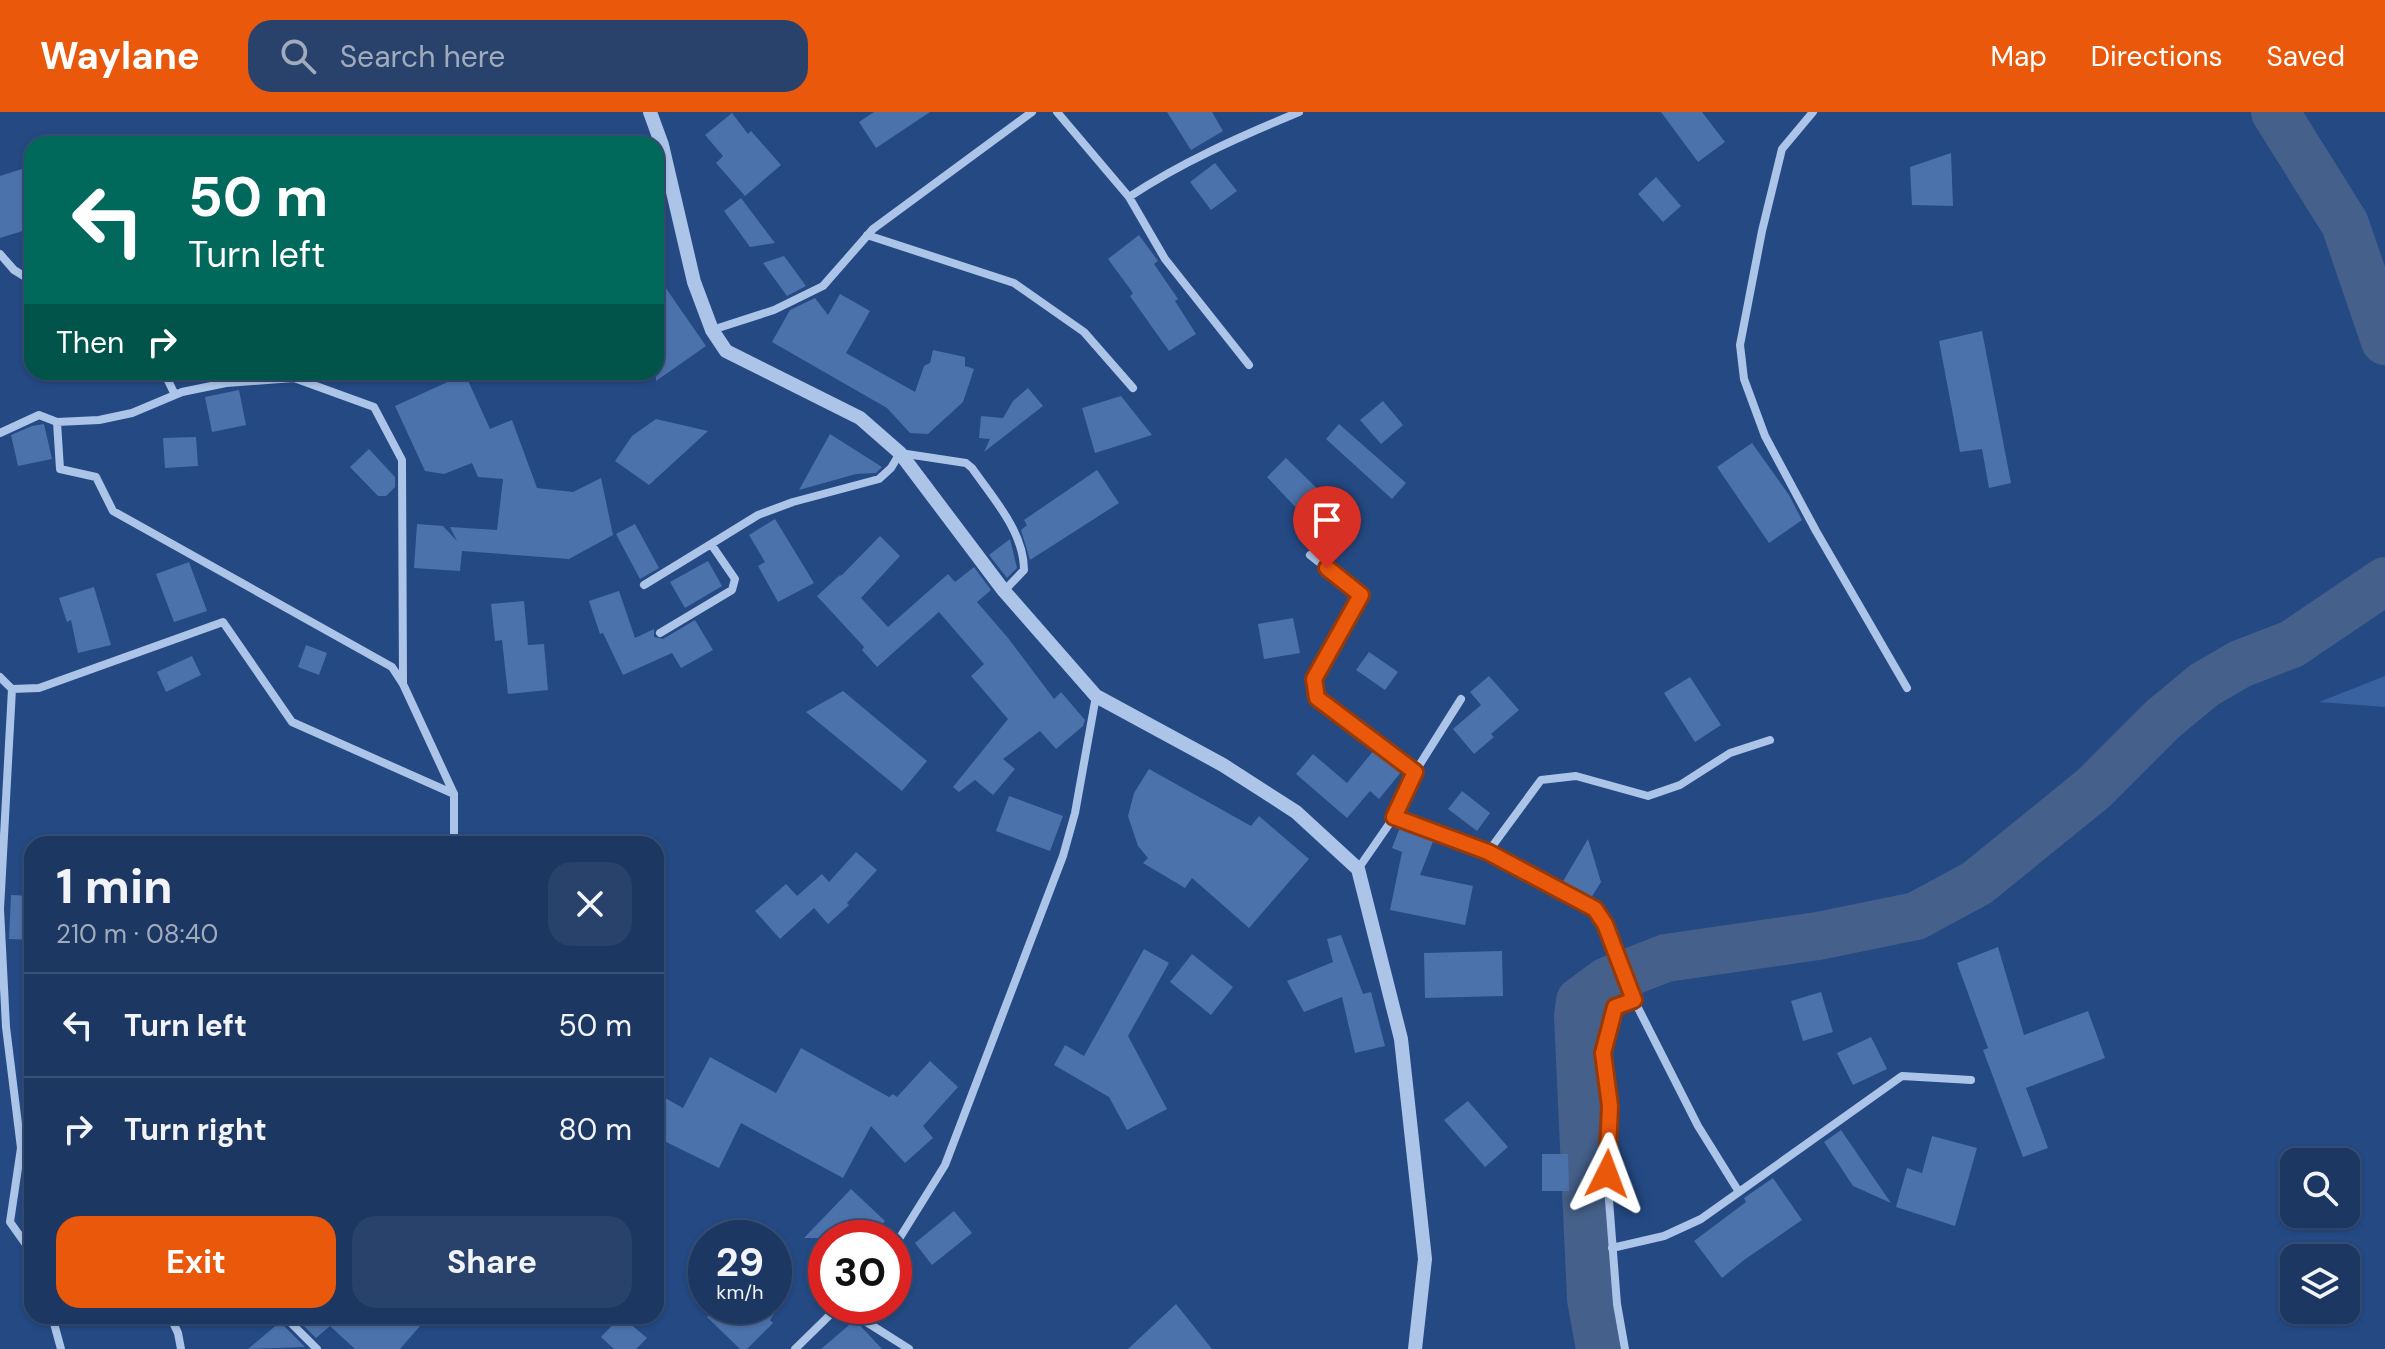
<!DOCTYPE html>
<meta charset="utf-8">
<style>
body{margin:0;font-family:"DM Sans",sans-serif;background:#28426b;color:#f1f3f6;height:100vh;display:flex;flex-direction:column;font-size:30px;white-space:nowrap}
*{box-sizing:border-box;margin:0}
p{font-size:26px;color:#a0acbe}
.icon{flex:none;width:44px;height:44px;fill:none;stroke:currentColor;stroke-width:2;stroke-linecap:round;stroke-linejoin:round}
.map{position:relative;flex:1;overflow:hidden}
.details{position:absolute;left:24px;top:724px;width:640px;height:488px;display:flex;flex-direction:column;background:#1b3762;border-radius:24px;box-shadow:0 2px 6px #0004,0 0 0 2px #395177}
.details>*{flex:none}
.hud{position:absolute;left:24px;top:24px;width:640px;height:244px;border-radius:24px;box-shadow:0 2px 6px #0004,0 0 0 2px #395177;background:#00695c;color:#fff;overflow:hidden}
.fabs{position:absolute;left:2280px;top:1036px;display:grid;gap:16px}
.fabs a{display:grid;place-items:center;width:80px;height:80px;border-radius:16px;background:#1b3762;box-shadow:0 2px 6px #0004,0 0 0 2px #395177;font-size:40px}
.speed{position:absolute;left:688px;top:1108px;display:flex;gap:16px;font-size:40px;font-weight:700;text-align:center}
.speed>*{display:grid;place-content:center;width:104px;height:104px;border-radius:50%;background:#1b3762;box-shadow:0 2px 6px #0004,0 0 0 2px #395177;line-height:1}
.speed small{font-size:20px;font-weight:400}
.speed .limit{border:12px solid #d22;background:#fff;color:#111}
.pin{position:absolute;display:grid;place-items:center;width:68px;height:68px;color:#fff;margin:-82px -34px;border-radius:50% 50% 50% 0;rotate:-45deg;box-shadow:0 0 8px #0007}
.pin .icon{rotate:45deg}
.me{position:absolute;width:88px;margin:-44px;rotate:3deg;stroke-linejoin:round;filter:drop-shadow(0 0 6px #0008)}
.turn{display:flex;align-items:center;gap:28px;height:168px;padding:0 32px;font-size:36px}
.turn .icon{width:104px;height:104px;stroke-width:2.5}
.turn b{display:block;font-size:56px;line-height:68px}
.then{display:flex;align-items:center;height:76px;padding:0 32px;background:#0003;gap:16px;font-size:30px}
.round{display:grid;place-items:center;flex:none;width:84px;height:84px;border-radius:24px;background:#28426b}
.summary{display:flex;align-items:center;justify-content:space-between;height:136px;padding:0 32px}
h1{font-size:48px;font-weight:700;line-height:60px}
.cta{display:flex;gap:16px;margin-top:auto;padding:16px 32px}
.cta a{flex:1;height:92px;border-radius:24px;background:#ea580c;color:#fff;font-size:32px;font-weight:700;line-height:92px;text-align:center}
.cta a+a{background:#28426b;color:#f1f3f6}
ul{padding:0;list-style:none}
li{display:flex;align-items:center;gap:24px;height:104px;padding:0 32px;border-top:2px solid #395177}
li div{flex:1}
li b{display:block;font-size:30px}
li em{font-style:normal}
header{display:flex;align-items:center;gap:48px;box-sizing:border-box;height:112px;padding:0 40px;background:#ea580c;color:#fff}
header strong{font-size:38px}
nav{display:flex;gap:44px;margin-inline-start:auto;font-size:28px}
.search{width:560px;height:72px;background:#28426b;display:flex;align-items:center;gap:20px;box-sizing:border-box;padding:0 28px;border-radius:24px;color:#a0acbe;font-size:30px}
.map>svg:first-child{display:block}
.green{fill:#3862a0}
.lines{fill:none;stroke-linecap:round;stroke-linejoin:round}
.river{stroke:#45608a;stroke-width:48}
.building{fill:#4c72ab}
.minor{stroke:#acc4e8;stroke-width:8}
.tertiary{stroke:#acc4e8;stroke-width:14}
.route-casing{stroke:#983908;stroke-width:20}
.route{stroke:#ea580c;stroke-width:14}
</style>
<header>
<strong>Waylane</strong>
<div class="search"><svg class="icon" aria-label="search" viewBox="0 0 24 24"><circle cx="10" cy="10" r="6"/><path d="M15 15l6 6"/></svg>Search here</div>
<nav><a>Map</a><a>Directions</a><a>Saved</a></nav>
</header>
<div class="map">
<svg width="2385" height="1237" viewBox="0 0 2385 1237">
<rect width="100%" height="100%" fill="#244983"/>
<path class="green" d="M2385,564V595L2319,590Z"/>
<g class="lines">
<path class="river" d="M2275,0L2345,112L2385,229
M1600,1237L1591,1187L1578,904L1580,889L1607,869L1666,846L1818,824L1916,804L1977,771L2094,676L2163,607L2204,573L2240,552L2292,532L2385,469"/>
</g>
<path class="building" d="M874,0H930L876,36L859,10Z
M1167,0H1212L1223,19L1191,38Z
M1661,0H1702L1725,30L1698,50Z
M732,1L748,22L751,19L781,53L745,84L716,51L723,44L705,23Z
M1951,41L1953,94L1912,93L1910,55Z
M1215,51L1237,79L1211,98L1190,70Z
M28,55L32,67V116L0,126V64Z
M1656,65L1681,94L1663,110L1638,82Z
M741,86L775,131L750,135L724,99Z
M1139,123L1158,149L1154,152L1178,187L1175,189L1196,222L1169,239L1130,184L1133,181L1108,147Z
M784,144L806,174L787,184L763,151Z
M656,162L706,234L656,269Z
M840,182L870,199L846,241L915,280L924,254L930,251L933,238L965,245V254L974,257L963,290L928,322L910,321L887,296L772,230L790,198L815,186L828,203Z
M1982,219L2011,371L1989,376L1982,337L1960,340L1939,229Z
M465,262L490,317L512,308L537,376L573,380L601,366L613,423L569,447L462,439L460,459L414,456L417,412L443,414L457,429L450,415L497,418L503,367L478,365L472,351L444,362L425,359L395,294Z
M1028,276L1043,294L984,340L990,327L979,326L981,304L1003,306L1013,289Z
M239,278L246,313L212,320L205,285Z
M1121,284L1152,323L1095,341L1082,296Z
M1383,289L1403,313L1381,332L1360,308Z
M656,307L708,319L649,373L615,349L632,324Z
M44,312L52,347L18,354L11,323L32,314Z
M1339,312L1406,371L1392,387L1326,327Z
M830,322L882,355L876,361L856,362L799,378Z
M196,325L198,354L165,356L163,326Z
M1752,331L1789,383L1802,408L1769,431L1717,355Z
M369,337L395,365V375L386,384H378L350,355Z
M1286,346L1345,404L1321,431L1298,409L1303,403L1267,365Z
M1097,358L1119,391L1030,448L1021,418L1027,413L1024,408Z
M775,407L814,471L778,490L758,454L765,450L749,423Z
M635,412L659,456L640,467L616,422Z
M880,424L900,444L861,486L888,515L948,462L955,470L974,455L991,478L977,490L1008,526L1054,587L1061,580L1085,608L1083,614L1056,637L1040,619L1003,647L1015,657L993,683L975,668L959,680L953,675L1008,607L971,564L984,552L939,500L877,555L862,538L864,535L817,484L840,463L841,464Z
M1010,427L1017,456L1007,466L989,443Z
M708,449L722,474L685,496L670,470Z
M189,450L207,499L174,510L156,462Z
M94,475L111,533L78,541L71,508L67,510L59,486Z
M619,479L635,526L654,517V525L663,527L695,508L713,538L681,556L672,541L623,563L603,521L600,522L589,489Z
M524,489L528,533L544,532L548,578L508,582L502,528L495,529L491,492Z
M1293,506L1300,541L1264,547L1258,512Z
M306,533L327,541L319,563L298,555Z
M1369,540L1398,560L1385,578L1356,558Z
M192,544L201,563L166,580L157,560Z
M1489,564L1519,598L1491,622L1494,625L1474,642L1453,617L1481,593L1470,580Z
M1690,565L1721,613L1695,630L1664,581Z
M843,579L927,649L902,679L806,600Z
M1374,638L1402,659L1379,687L1370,679L1347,706L1296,662L1313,642L1347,671Z
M1149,657L1251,714L1259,704L1309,747L1249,816L1192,766L1185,776L1143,751L1148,746L1138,734L1128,704L1134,681Z
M1462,679L1490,701L1477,719L1448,697Z
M1009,684L1063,704L1050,739L996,719Z
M1400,715L1434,727L1420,763L1473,774L1465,813L1390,798L1402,740L1392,736Z
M1588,727L1601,770L1591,786L1562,771Z
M856,740L877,758L847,791L849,793L828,812L814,796L780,827L755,799L786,772L797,784L822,762L829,770Z
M11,783L32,784V828L9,827Z
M1341,823L1363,882L1371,880L1385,934L1355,941L1342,885L1304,900L1287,869L1333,850L1327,827Z
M1998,835L2024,923L2088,899L2105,946L2026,976L2048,1036L2023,1045L1983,938L1988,936L1957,851Z
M1144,837L1169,851L1128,924L1167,997L1127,1018L1109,985L1054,953L1065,933L1084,944Z
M1502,839L1503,884L1425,886L1424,841Z
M1192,842L1233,875L1211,903L1170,870Z
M1821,880L1833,920L1803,929L1791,889Z
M1871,925L1887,957L1853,973L1837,941Z
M801,936L889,985L893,982L897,985L930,949L958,975L923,1014L933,1026L905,1051L871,1014L843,1066L741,1011L719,1056L656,1025V981L683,996L710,945L776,981Z
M1468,989L1508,1035L1485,1055L1444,1008Z
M1841,1018L1891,1091L1853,1074L1824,1030Z
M1932,1024L1977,1036L1955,1114L1896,1095L1907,1056L1922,1061Z
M1542,1042H1568L1569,1079H1542Z
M1773,1066L1802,1108L1744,1148L1722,1166L1694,1129L1746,1090L1744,1086Z
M851,1077L885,1109L869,1126H804Z
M954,1099L972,1121L932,1153L915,1131Z
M1176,1192L1212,1237H1128Z
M717,1194H780L770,1208L773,1211L747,1237H740L707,1205Z
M294,1204H406L420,1214L400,1237H355L330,1214L316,1226Z
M621,1204L647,1226L636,1237H614L601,1225Z
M855,1208L882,1237H821Z
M280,1210L305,1235L248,1237Z"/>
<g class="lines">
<path class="minor" d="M1057,0L1129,85L1165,147L1249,253
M1813,0L1782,37L1762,119L1740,233L1744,267L1765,324L1816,419L1907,576
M1129,85C1182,50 1239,25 1299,0
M867,123L1014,171L1084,220L1133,276
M0,142L14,158L32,169
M712,218L774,198L823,174L873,117L1032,0
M164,260L175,283
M0,321L39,303L57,310
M1310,443L1361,483L1314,567L1317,586L1415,660
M644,473L711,432
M660,521L732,478L735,467L711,432L758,403L793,390L879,367L891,356L900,341L966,351L972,356C993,386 1024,420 1024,458L1004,479
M0,565L12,577L0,797L6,915L21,1036L10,1110L32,1141
M403,572L392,555L113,399L96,365L60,357L57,310L99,308L132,301L182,280L226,271L294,266L374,295L402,348L403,572L454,682V723L443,732
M12,577L39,576L223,510L292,610L454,682
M1394,705L1488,740L1595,797L1605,812L1634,888
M1488,740L1541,668L1576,664L1648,684L1680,673L1730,641L1770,628
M1358,757L1394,705L1415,660L1461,587
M894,1135L945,1053L1063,744L1075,701L1096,584
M1612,1136L1664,1124L1701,1107L1739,1080
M850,1194L868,1211L909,1237
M52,1204L61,1237
M170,1204L178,1221L181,1237
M284,1204L317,1237
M795,1237L839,1194
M1625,1237L1617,1192L1607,1062L1610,994L1603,941L1615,895L1634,888L1698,1014L1739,1080L1902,964L1971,968"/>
<path class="tertiary" d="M650,0L662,33L694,170L712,218L726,239L860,306L900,341L1004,479L1096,584L1223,653L1296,700L1358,757L1401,927L1425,1147L1415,1237"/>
</g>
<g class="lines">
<g class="route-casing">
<path id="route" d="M1327,456L1361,483L1314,567L1317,586L1415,660L1394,705L1488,740L1595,797L1605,812L1634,888L1615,895L1603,941L1610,994L1607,1062"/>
</g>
<use href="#route" class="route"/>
</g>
</svg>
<div class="fabs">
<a><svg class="icon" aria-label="search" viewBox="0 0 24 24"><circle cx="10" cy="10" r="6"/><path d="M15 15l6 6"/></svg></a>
<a><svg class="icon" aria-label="layers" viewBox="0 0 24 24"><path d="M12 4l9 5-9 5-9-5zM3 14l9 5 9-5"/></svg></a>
</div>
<div class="speed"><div>29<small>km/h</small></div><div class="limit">30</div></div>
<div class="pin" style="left:1327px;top:456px;background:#d93025"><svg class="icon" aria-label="arrive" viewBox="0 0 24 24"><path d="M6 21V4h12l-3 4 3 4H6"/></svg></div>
<svg class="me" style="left:1607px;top:1062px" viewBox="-20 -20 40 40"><path d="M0-17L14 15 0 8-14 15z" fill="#ea580c" stroke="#fff" stroke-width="4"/></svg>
<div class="hud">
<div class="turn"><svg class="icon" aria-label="left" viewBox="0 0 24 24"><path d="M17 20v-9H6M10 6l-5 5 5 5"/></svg><div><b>50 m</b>Turn left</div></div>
<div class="then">Then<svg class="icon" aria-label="right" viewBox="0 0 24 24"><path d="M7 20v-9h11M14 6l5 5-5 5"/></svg></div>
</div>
<section class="details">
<div class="summary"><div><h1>1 min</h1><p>210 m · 08:40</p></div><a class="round"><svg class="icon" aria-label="close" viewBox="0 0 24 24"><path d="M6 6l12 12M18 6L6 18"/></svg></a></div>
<ul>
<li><svg class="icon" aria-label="left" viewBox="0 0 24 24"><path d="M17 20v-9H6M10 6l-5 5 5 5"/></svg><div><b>Turn left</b></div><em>50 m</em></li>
<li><svg class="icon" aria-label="right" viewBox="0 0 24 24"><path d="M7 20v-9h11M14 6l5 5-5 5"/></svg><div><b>Turn right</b></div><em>80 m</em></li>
</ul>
<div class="cta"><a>Exit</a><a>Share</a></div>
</section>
</div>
